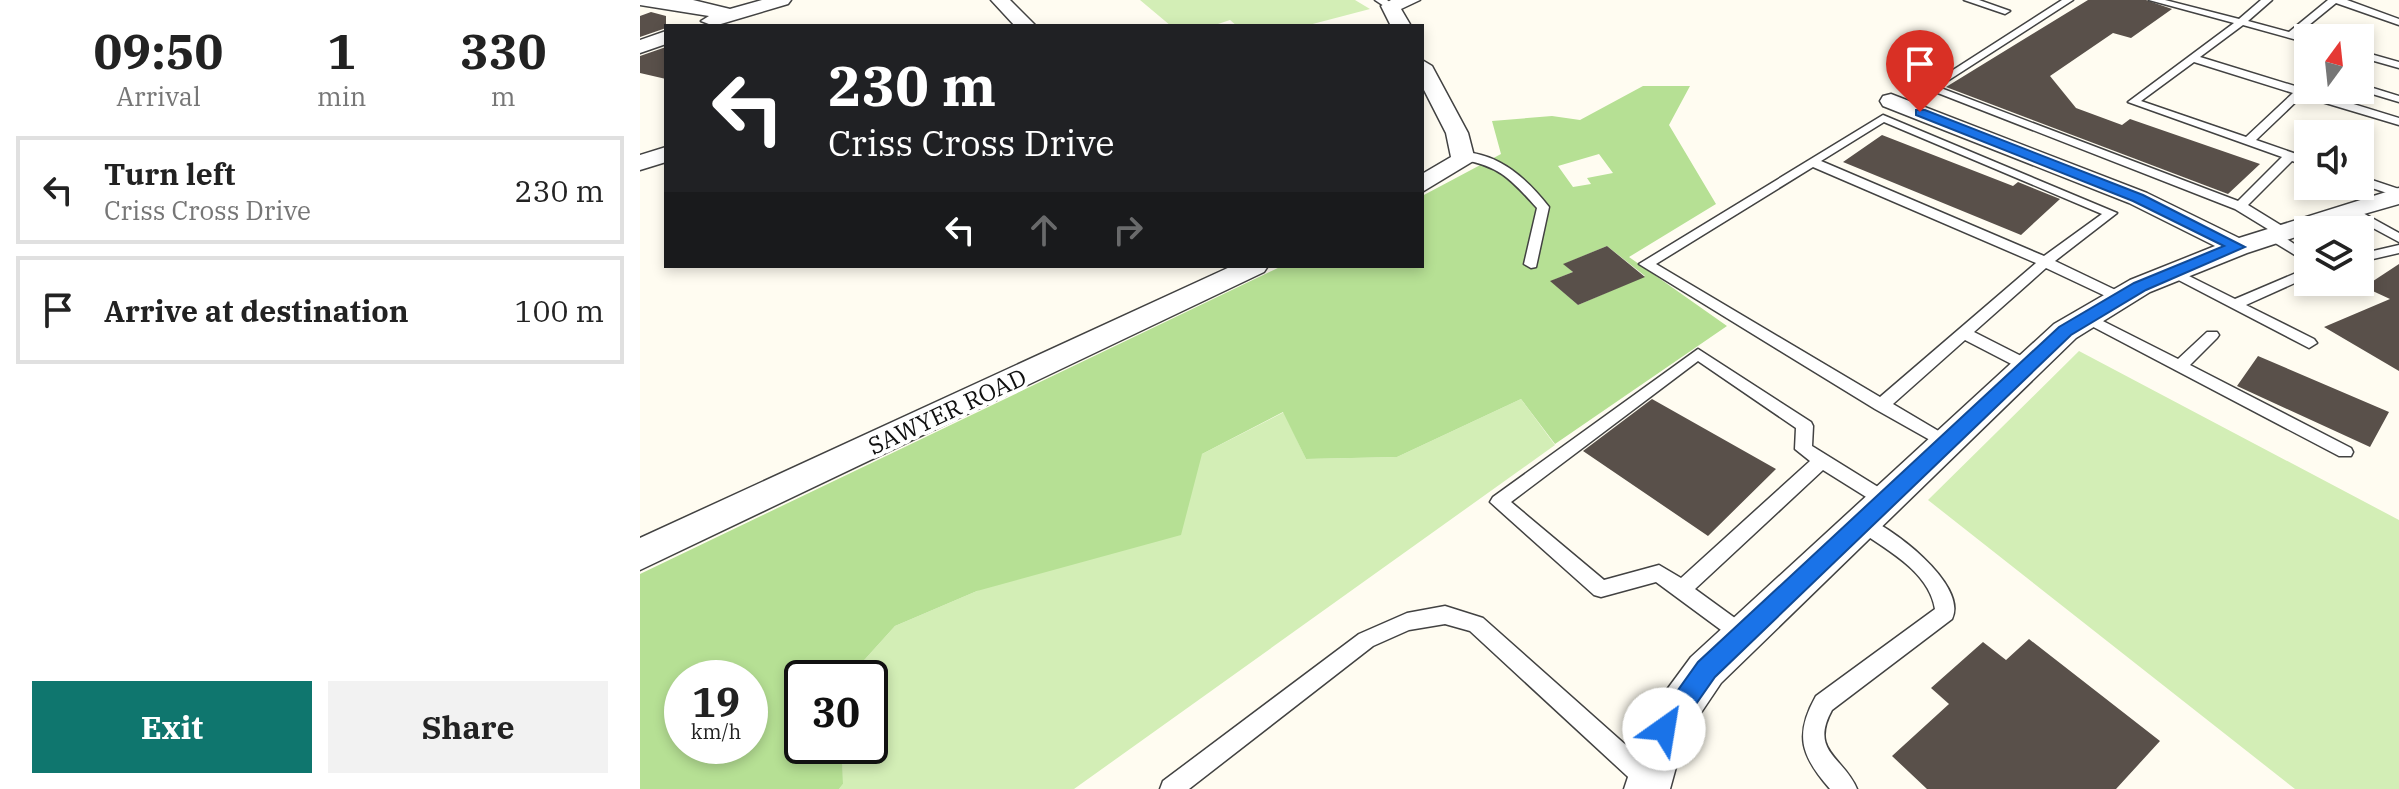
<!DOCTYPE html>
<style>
body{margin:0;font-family:"IBM Plex Serif",serif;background:#f2f2f2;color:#222;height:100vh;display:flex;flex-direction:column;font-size:30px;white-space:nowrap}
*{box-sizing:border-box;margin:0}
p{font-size:26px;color:#767676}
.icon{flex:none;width:44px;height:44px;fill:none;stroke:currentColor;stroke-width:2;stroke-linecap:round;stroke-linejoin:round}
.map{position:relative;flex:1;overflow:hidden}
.details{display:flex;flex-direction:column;background:#fff;width:640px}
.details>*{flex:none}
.top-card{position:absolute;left:24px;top:24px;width:760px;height:244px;border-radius:0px;box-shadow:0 4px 12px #0003;background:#202124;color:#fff;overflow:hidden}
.needle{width:52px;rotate:15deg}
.controls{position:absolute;left:1654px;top:24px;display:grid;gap:16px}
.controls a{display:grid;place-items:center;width:80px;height:80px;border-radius:0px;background:#fff;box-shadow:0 4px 12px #0003;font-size:40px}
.speed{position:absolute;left:24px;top:660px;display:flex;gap:16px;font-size:40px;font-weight:700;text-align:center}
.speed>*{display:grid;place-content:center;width:104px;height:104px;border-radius:50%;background:#fff;box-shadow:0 4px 12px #0003;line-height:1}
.speed small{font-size:20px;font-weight:400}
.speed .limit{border:4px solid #111;border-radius:12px;background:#fff;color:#111}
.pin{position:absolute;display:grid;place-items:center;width:68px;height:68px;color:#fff;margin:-82px -34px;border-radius:50% 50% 50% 0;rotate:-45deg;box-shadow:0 0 8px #0007}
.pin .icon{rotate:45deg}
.me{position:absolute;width:88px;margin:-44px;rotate:32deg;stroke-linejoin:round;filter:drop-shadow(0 0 6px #0008)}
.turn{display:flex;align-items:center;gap:28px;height:168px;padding:0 32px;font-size:36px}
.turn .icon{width:104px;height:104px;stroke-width:2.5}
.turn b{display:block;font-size:56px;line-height:68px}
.lanes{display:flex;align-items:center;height:76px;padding:0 32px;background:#0003;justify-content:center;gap:40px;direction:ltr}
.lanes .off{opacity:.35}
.eta{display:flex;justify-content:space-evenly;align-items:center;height:136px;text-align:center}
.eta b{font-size:48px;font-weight:800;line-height:56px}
.primary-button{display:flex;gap:16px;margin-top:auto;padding:16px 32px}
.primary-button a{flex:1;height:92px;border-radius:0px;background:#0f766e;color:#fff;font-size:32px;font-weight:800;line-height:92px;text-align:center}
.primary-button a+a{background:#f2f2f2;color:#222}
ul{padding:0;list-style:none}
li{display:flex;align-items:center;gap:24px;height:108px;margin:0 16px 12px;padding:0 16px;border:4px solid #e0e0e0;border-radius:0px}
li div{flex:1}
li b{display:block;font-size:30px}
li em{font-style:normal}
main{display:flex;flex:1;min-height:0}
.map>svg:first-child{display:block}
.green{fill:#d3eeb6}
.forest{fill:#b6e094;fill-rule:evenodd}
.building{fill:#59504a}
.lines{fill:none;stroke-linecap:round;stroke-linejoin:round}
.service-casing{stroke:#424242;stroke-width:3}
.minor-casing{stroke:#424242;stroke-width:3}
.service{fill:#fff;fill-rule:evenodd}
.minor{fill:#fff;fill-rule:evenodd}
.route{fill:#1a73e8;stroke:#114b97;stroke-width:2}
.labels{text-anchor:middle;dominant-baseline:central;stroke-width:8;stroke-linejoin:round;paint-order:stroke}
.street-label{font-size:24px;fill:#0f0f0f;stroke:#fff}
</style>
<main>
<section class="details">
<div class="eta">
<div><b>09:50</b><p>Arrival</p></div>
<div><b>1</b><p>min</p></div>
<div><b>330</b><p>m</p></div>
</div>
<ul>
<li><svg class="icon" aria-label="left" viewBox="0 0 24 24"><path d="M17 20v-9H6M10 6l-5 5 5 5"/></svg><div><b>Turn left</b><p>Criss Cross Drive</p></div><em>230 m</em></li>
<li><svg class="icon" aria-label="arrive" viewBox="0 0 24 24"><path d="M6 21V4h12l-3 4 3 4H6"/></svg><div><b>Arrive at destination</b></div><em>100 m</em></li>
</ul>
<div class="primary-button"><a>Exit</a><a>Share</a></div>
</section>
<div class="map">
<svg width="1759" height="789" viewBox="0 0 1759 789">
<rect width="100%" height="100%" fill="#fffcf1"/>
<path class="green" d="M500,0H715L730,9L665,26H597L590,20L572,26H531Z
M1439,351L1759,520V789H1655L1288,500Z
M881,399L915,445L434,789H199L203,784L202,746H230V678H208L255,626L337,591L562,454L644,412L666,459L757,457Z"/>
<path class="forest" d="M1003,86H1050L1029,125L1076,204L989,257L1087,326L915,444L881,399L757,457L666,459L643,412L562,454L541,535L337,591L255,626L208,678H162V746H202L203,784L199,789H0V574L642,266H782V196L861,154L852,121L912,116L940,120ZM959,154L973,173L947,178L951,184L933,187L918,166ZM967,246L1005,276L938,305L911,281L933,272L924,264ZM42,678H110V746H42Z"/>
<path class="building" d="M1448,0H1506L1532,9L1491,38L1473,33L1410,76L1436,108L1482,125L1490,119L1620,164L1588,194L1306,87Z
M11,12L26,16V28L0,37V16Z
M26,47V79L0,73V56Z
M1242,135L1373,186L1378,182L1420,199L1381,235L1203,162Z
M967,246L1005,277L938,305L910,281L933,272L923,264Z
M1759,264V371L1684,327L1750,299L1724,287Z
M1618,356L1749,412L1730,447L1597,386Z
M1012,399L1136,469L1068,536L943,451Z
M1389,639L1520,741L1476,789H1287L1252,756L1309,704L1291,688L1343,642L1366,660Z"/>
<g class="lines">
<g class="service-casing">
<path id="service" d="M735,0H747L755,6L747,8Z
M1324,0H1339L1370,11L1365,14Z
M1422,0H1433L1298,87L1598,201L1642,157L1488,102L1594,23L1509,0H1525L1599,19L1621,0H1632L1608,21L1649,32L1688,0H1707L1759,19V25L1696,3L1658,34L1671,38H1668V43L1603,25L1560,57L1759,118V125L1662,96L1616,140L1668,158V166L1652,161L1608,205L1647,229L1649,232L1642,236L1668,253V263L1627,238L1625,235L1631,231L1595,209L1285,88ZM1554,62L1653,93L1606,137L1501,101Z
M1720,51L1759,62V68L1720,57Z
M1720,84L1759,96V102L1719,90Z
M1243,115L1477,213L1415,261L1486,295L1488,298L1486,301H1476L1406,268L1334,332L1393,362L1396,366L1393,370H1383L1325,340L1253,404L1312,439L1314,443L1312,447L1306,449L1235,409L999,264ZM1244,122L1462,214L1404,256L1181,161ZM1173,167L1396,263L1240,397L1016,264Z
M823,152C860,154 887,179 909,207L896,267L891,268L884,264L897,208C870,178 858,165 819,159L817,156Z
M1720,176L1759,189V197L1720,184Z
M1712,207L1759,233V242L1707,214V208Z
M1759,245V253L1720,262V254Z
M1668,268V277L1606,305L1674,339L1677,343L1669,348L1525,273L1527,270H1537L1595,299Z
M1447,313L1538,359L1567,332H1577L1579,335L1577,338L1550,365L1711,448L1713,452L1711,456H1699L1442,321L1440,318Z
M1058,349L1171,422L1173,426L1172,446L1251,495L1254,500L1251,505L1245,507L1239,505L1183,470L1055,589L1110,629L1113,635L1110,641L1103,644L1096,641L1016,582L961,597L954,595L850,502L853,497ZM1058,361L1156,428L1155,449L1170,461L1041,578L1019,565L964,580L871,502Z
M1220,515C1248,524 1329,584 1312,619L1192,710C1169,752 1204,757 1217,789H1190C1161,756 1154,735 1176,696L1295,609C1289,570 1243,548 1214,527L1211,522L1214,517Z
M805,606L843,618L1015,771L1018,779L1015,787L1010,789L999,787L830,631L805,624L769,630L733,646L549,789H520L523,781L719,634L767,613Z"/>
</g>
<g class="minor-casing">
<path id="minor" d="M0,0H53L90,9L122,0H151L148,4L74,26L61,21L69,16L0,5Z
M351,0H370L396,26H375Z
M751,0H780L761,9L771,26H751L741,6Z
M26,31V44L0,53V40Z
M782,60L792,66L828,133L835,160L782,192V174L811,157L806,133L782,86Z
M1251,94L1507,193L1599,238L1759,188V204L1668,230V233L1607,253L1510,292L1436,338L1081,683L1044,738L1030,789H984L1009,714L1051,657L1414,324L1490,280L1575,246L1489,203L1243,106L1240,101L1243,96Z
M26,147V162L0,170V155Z
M592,266H628L624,272L0,570V538Z"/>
</g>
<use href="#service" class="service"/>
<use href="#minor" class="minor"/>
</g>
<path class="route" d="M1276,110H1285L1503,195L1605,247L1506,290L1431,335L1075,677L1033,737L1024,741L1016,737L1012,729L1016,721L1058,662L1419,327L1494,283L1584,246L1493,201L1276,115Z"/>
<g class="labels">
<g class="street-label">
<text transform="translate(307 411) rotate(-25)">SAWYER ROAD</text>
</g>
</g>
</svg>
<div class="controls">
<a><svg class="needle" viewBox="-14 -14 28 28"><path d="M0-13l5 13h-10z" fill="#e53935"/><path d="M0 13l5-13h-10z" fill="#767676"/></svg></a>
<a><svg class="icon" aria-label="sound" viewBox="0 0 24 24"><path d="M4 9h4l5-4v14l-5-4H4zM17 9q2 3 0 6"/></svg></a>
<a><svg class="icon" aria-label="layers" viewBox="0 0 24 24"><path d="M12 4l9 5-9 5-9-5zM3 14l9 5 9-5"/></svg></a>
</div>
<div class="speed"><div>19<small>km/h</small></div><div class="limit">30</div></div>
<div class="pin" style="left:1280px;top:112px;background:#d93025"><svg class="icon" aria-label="arrive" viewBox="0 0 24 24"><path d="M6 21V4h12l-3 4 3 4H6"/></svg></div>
<svg class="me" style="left:1024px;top:729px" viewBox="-20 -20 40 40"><circle r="19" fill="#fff"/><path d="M0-13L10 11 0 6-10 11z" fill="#1a73e8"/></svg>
<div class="top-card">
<div class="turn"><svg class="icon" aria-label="left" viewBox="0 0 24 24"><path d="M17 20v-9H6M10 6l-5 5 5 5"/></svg><div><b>230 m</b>Criss Cross Drive</div></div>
<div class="lanes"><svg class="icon" aria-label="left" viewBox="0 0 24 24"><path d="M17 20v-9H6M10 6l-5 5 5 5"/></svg><svg class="icon off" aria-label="ahead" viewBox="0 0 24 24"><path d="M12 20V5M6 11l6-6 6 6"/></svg><svg class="icon off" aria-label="right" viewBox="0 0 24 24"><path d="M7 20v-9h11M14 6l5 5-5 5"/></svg></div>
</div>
</div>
</main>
